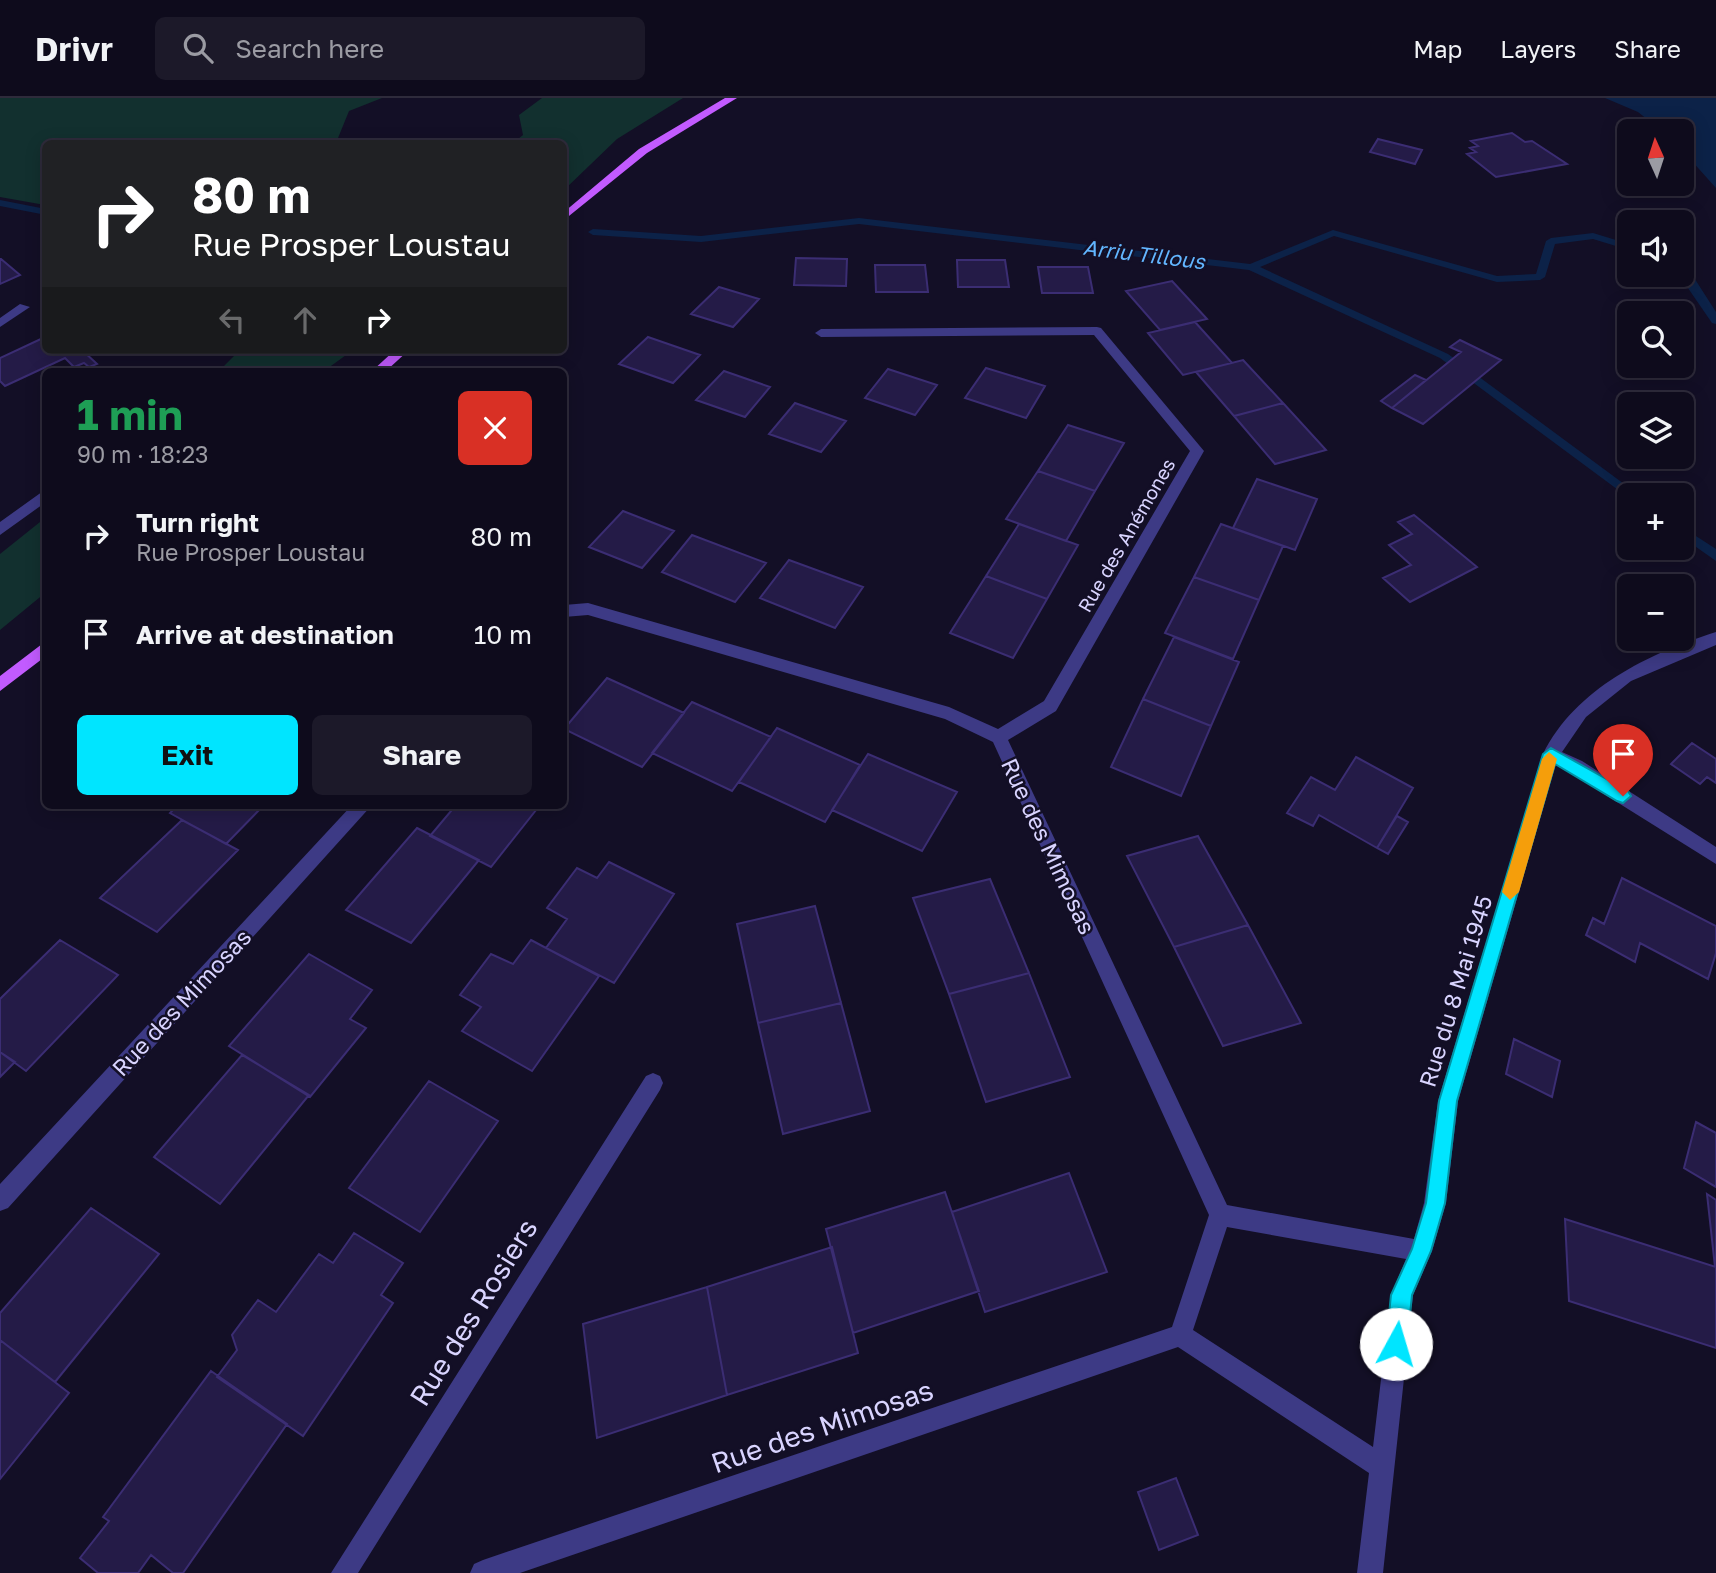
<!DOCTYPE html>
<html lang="en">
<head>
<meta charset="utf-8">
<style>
	body { margin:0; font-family:"Golos Text",sans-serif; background:#1c1929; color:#f1f3f6; height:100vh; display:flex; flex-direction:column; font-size:26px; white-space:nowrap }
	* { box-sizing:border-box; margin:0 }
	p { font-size:23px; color:#9b9ba3 }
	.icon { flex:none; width:38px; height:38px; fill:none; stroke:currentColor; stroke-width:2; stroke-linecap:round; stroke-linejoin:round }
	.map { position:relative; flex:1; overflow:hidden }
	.details { position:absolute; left:42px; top:270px; width:525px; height:441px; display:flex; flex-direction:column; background:#0e0b1c; border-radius:10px; box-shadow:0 4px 18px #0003,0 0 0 2px #2e2b3b }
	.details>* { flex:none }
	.banner { position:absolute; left:42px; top:42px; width:525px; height:214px; border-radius:10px; box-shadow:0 4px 18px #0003,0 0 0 2px #2e2b3b; background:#202124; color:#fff; overflow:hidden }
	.needle { width:46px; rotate:357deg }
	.controls { position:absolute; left:1617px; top:21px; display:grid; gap:14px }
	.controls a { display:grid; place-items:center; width:77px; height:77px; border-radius:10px; background:#0e0b1c; box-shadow:0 4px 18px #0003,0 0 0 2px #2e2b3b; font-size:35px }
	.pin { position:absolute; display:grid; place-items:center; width:60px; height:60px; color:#fff; margin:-72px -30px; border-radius:50% 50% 50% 0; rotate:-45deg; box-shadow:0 0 7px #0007 }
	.pin .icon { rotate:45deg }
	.me { position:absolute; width:77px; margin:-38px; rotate:6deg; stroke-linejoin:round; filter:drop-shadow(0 0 5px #0008) }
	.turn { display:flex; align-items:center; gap:24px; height:147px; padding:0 35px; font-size:32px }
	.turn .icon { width:91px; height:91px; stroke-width:2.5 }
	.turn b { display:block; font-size:49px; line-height:60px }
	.lanes { display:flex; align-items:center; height:66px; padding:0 35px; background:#0003; justify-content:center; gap:35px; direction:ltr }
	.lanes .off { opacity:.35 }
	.round { display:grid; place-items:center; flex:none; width:74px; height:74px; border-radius:10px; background:#1c1929 }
	.head { display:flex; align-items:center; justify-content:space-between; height:119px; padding:0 35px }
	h1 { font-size:42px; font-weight:700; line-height:52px; color:#1e9e55 }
	.action { display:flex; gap:14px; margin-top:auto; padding:14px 35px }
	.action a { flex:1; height:80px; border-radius:10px; background:#00e5ff; color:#111; font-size:28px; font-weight:700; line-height:80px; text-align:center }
	.action a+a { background:#1c1929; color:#f1f3f6 }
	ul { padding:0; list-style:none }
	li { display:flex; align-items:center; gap:21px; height:98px; padding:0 35px }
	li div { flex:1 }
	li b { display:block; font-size:26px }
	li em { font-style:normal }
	header { display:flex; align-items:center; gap:42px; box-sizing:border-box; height:98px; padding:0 35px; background:#0e0b1c; border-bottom:2px solid #2e2b3b }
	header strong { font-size:33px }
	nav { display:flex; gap:38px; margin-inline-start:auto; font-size:24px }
	.search { width:490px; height:63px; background:#1c1929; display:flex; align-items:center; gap:18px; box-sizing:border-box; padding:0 24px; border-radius:10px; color:#9b9ba3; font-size:26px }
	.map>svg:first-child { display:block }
</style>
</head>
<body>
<header>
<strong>Drivr</strong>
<div class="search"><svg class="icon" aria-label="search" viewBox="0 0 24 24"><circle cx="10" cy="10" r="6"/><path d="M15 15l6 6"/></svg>Search here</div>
<nav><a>Map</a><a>Layers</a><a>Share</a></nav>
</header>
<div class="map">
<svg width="1716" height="1475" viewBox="0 0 1716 1475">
	<rect width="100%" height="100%" fill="#130f26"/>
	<path fill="#12302f" d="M0,0H382L349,13L336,45L46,46L45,107L0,99Z
		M542,0H683L617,41L564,92V46L513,45L523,37L519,17Z
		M240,252H353L324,273H219Z
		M45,420V495L0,532V456Z"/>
	<path fill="#0c2248" d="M1605,0H1716V90L1682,52V33H1662L1638,14Z"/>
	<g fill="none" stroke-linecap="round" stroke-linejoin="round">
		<path fill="#0c2248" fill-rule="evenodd" d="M0,102L46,111V117L0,108Z
			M859,120L1250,166L1333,132L1497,178L1536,176L1546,143L1551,140L1593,135L1629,146V152L1593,141L1555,146L1545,179L1540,182L1497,184L1334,138L1260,169L1448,256L1639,397H1629V400L1440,260L1249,172L859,126L701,144L593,137L588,134L593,131L701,138Z
			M1682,171L1691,175L1716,214V226L1712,225L1679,177H1682Z
			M1682,429L1716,451V463L1682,439Z"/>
	</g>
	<path fill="#241b47" stroke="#3b2d73" stroke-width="2" d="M1512,35L1525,44L1532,43L1567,66L1496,79L1467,56L1476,54L1470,50L1478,48L1471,43Z
		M1378,41L1422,52L1415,66L1370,54Z
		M796,160L847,161L846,188L794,187Z
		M0,161H1L20,177L0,186Z
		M957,162H1005L1009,189H958Z
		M875,167H925L928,194H876Z
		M1038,169H1088L1093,195H1042Z
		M1172,183L1207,221L1160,232L1126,193Z
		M719,189L759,201L733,229L691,216Z
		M1195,224L1232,265L1183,277L1148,235Z
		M648,239L700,257L673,285L619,266Z
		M43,240L46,252H82L97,266L89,269L84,265L74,269L65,260L5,288L0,283V260Z
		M1460,242L1501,262L1423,326L1392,310L1461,254L1450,249Z
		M1243,262L1283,305L1234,318L1196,274Z
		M986,270L1045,288L1026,320L965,300Z
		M888,271L937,287L915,317L865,300Z
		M724,273L770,289L745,319L696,302Z
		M1415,277L1426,282L1392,310L1381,303Z
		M795,305L846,323L821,354L769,336Z
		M1283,305L1326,352L1275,366L1234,318Z
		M1068,327L1124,345L1095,393L1038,373Z
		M1038,373L1095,393L1066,443L1006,421Z
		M1257,381L1317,401L1295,452L1233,430Z
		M623,413L674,433L642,470L589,449Z
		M1414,417L1477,469L1410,504L1383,480L1411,467L1389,447L1412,436L1398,424Z
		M1019,426L1078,447L1047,501L986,478Z
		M1221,426L1283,448L1259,502L1194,479Z
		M692,437L766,465L735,504L662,474Z
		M789,462L863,489L835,530L760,500Z
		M986,478L1047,501L1013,560L950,535Z
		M1194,479L1259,502L1233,561L1165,535Z
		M1174,539L1239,564L1211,628L1143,601Z
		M607,580L684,615L642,669L564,631Z
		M1143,601L1211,628L1181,698L1111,669Z
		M692,604L771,639L732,693L652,655Z
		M777,630L860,667L825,724L739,684Z
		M1692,645L1716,661V685L1707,679L1700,686L1671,666Z
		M868,656L957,694L922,753L832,712Z
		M1356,659L1413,690L1377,750L1319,717L1313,728L1287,715L1311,679L1335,692Z
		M178,707H264L226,746L170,715Z
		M456,707H540L491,769L430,738Z
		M1397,718L1408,724L1388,756L1377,750Z
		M182,722L238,752L157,834L100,800Z
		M417,730L479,762L411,845L346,812Z
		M1198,738L1248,827L1174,849L1127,758Z
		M609,764L674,796L614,885L546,850L567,821L547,810L577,770L597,780Z
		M1622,780L1716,828V855L1708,881L1640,845L1635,864L1586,837L1593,820L1604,826Z
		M990,781L1029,875L949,896L913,800Z
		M815,808L841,905L758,925L737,826Z
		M1248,827L1301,925L1223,948L1174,849Z
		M60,842L118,877L26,973L0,954V901Z
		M531,842L599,878L532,973L462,933L481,909L460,897L491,856L513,866Z
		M309,856L372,892L350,921L366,930L310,999L229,948Z
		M1029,875L1070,979L986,1004L949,896Z
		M841,905L870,1013L783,1036L758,925Z
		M1514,941L1560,963L1552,999L1506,976Z
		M0,954L15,964L0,979Z
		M242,957L309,997L220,1106L154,1059Z
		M429,983L498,1023L420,1134L349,1090Z
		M1696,1024L1716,1035V1089L1684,1070Z
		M1069,1075L1107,1174L985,1214L952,1114Z
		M945,1094L979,1193L853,1235L826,1131Z
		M1707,1096L1716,1102V1169H1715Z
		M91,1110L159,1156L55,1284L0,1242V1215Z
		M1565,1121L1716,1169V1250L1569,1203Z
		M354,1135L403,1165L381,1197L393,1205L303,1338L217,1279L237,1252L232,1237L258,1202L276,1214L319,1156L333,1165Z
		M832,1149L858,1255L727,1297L707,1189Z
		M707,1189L727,1297L597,1340L583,1226Z
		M0,1242L69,1295L0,1381Z
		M211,1273L287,1326L183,1475H173L151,1457L138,1475H98L80,1460L109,1423L103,1419Z
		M1176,1380L1198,1437L1159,1452L1138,1394Z"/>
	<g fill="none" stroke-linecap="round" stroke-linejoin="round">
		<path fill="#3d3a85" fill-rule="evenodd" d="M20,206L30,209L0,229V220Z
			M1097,229L1101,230L1204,353L1056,613L1008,642L1227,1107L1414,1141L1424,1105L1438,1003L1543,656C1576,590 1648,556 1716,534V547L1631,583L1586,619L1562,654L1582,663L1716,749V766L1556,666L1458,1003L1446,1105L1432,1153L1413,1197L1383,1475H1357L1369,1375L1178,1249L520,1475H470L474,1466L483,1462L1172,1229L1209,1117L993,644L945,621L588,517L564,519V507L588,505L949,609L998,631L1044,603L1190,353L1094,237L821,239L815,235L821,231ZM1227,1129L1406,1161L1391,1197L1373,1349L1193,1232Z
			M46,391V404L0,437V424Z
			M352,707H372L8,1110L0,1113V1086Z
			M653,975L660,978L663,985L660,992L358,1475H331L646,978Z"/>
		<path fill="#c25bff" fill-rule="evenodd" d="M725,0H737L647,55L564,122V114L639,51Z
			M395,252H409L386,273H372Z
			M46,543V558L0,593V578Z"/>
	</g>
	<path fill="#00e5ff" stroke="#0095a6" stroke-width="2" d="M1551,650L1628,693L1631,698L1623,705L1617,703L1555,666L1457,1003L1445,1105L1431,1153L1412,1197L1407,1246L1403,1254L1396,1257L1389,1254L1386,1246L1391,1197L1412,1151L1426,1105L1439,1003L1543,656Z"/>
	<path fill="#f59e0b" d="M1549,654L1557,661L1519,794L1510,802L1502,794L1542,661Z"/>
	<g text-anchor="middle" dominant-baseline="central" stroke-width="5" stroke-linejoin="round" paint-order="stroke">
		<g font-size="19" fill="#d9d4ff" stroke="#130f26">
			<text transform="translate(1126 437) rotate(-60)">Rue des Anémones</text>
		</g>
		<g font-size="21" font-style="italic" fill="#62b6ff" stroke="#130f26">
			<text transform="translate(1144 156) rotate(7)">Arriu Tillous</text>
		</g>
		<g font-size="23" fill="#d9d4ff" stroke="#130f26">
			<text transform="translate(1049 748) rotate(65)">Rue des Mimosas</text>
			<text transform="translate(1455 893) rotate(-73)">Rue du 8 Mai 1945</text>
			<text transform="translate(181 904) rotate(-47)">Rue des Mimosas</text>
		</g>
		<g font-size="28" fill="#d9d4ff" stroke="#130f26">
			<text transform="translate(473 1214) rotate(-58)">Rue des Rosiers</text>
			<text transform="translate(822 1328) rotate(-19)">Rue des Mimosas</text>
		</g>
	</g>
</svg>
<div class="controls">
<a><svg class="needle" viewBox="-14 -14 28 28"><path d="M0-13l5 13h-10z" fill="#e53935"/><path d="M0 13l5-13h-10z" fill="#9b9ba3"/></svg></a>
<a><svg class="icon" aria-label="sound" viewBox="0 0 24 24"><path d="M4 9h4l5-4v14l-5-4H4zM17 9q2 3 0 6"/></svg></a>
<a><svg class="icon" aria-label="search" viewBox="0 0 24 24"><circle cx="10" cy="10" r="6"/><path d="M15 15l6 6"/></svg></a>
<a><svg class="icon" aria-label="layers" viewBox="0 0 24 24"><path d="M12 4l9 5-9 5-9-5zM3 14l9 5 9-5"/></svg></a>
<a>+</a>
<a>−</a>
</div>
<div class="pin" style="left:1623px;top:698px;background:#d93025"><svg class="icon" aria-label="arrive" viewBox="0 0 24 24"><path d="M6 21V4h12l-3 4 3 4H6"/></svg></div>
<svg class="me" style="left:1396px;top:1246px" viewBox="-20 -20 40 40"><circle r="19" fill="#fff"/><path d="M0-13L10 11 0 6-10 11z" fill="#00e5ff"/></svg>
<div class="banner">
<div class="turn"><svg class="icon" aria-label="right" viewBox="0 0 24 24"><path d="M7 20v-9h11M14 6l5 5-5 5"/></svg><div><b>80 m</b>Rue Prosper Loustau</div></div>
<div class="lanes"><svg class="icon off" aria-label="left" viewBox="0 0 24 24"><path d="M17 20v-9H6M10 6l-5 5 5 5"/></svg><svg class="icon off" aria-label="ahead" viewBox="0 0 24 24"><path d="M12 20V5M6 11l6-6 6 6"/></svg><svg class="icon" aria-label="right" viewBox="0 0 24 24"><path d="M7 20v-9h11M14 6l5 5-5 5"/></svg></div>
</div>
<section class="details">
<div class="head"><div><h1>1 min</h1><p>90 m · 18:23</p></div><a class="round" style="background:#d93025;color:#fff"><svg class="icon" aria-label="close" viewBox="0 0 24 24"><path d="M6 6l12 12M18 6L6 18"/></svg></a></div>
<ul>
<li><svg class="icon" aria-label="right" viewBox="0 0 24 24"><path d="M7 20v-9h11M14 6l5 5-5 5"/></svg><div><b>Turn right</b><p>Rue Prosper Loustau</p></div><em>80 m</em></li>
<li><svg class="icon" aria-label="arrive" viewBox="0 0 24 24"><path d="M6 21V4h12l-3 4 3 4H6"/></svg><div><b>Arrive at destination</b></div><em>10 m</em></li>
</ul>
<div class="action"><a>Exit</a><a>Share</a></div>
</section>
</div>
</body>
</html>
